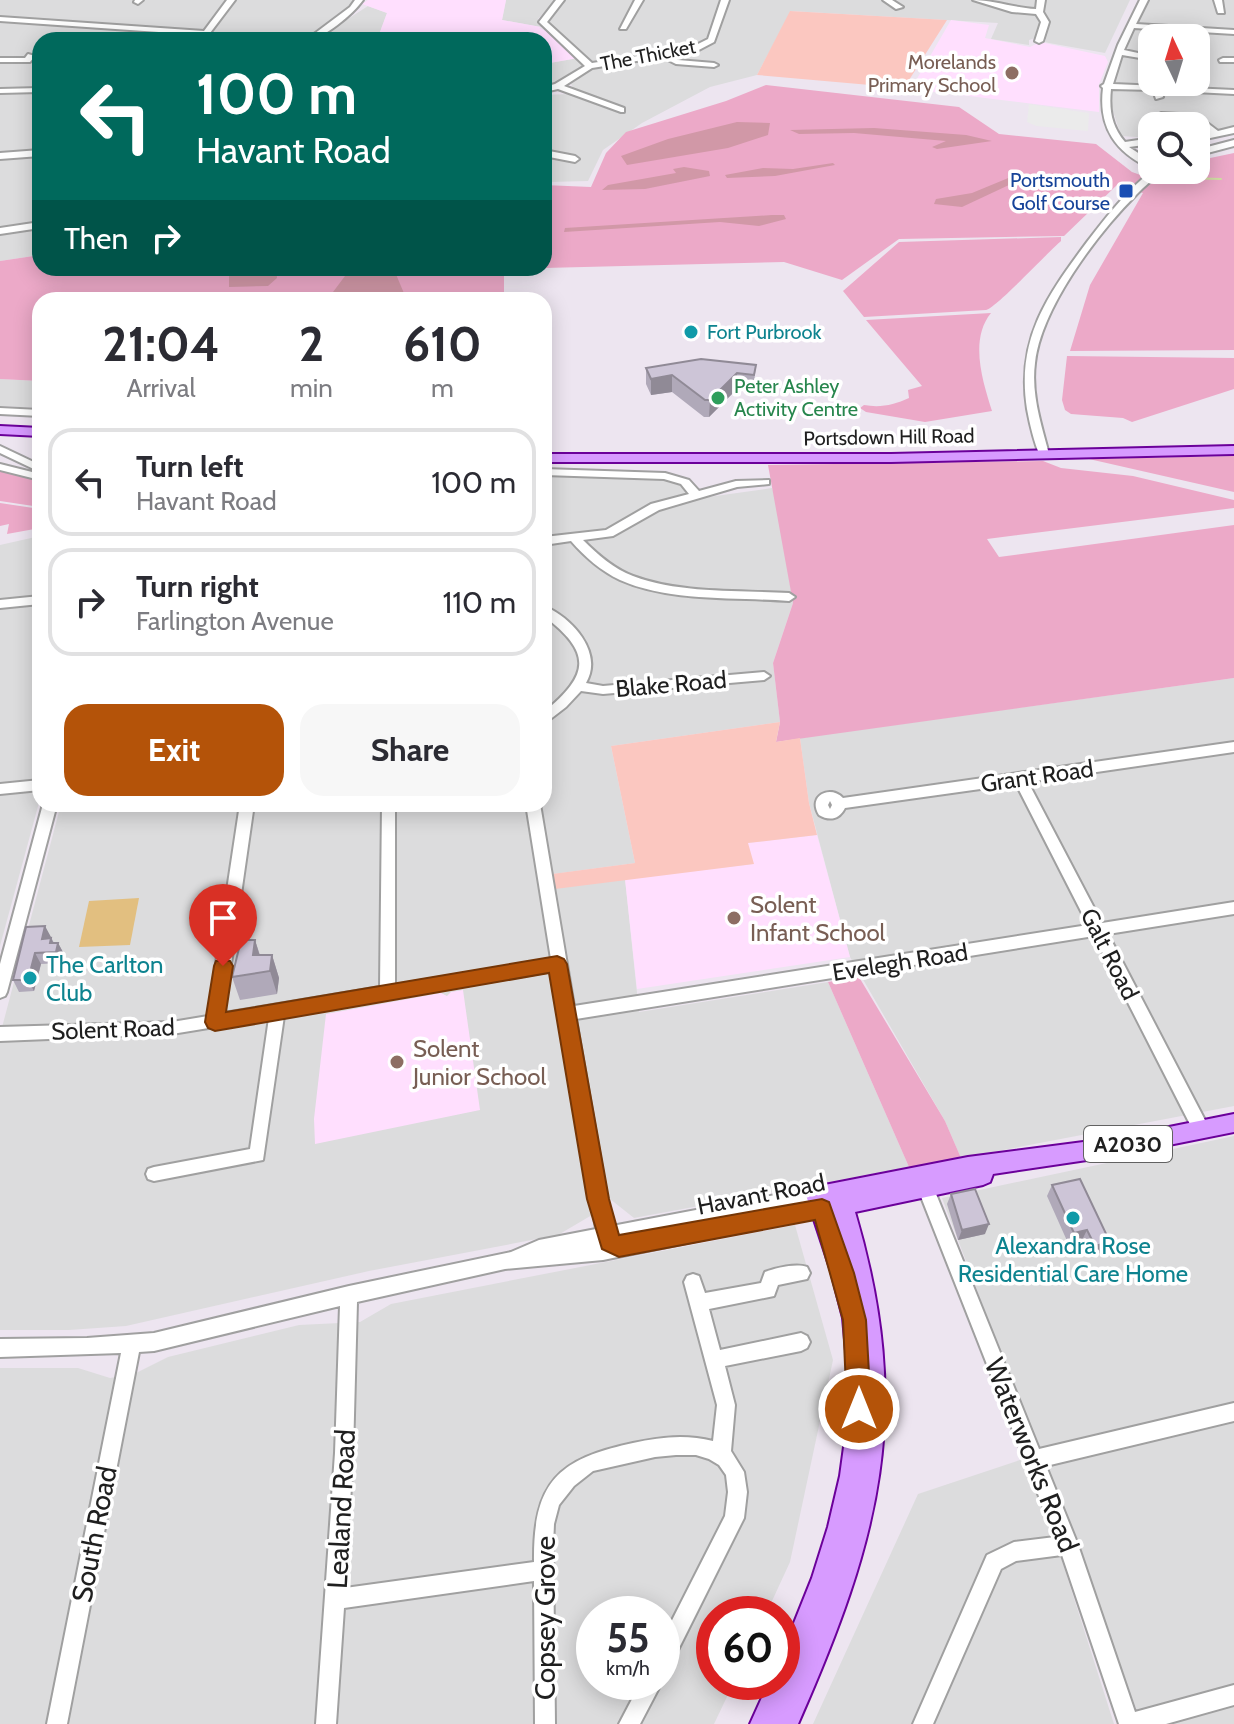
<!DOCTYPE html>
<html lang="en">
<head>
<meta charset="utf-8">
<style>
	body { margin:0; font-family:Cabin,sans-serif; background:#f7f7f7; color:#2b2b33; height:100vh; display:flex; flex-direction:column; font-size:30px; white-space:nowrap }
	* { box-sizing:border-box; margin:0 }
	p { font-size:26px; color:#7c7c81 }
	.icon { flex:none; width:44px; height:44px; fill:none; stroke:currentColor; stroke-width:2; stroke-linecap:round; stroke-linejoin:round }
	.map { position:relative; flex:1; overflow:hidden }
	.side { position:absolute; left:32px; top:292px; width:520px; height:520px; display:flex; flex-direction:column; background:#fff; border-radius:24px; box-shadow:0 4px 20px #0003 }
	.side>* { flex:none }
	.top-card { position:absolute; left:32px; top:32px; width:520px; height:244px; border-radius:24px; box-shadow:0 4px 20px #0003; background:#00695c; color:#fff; overflow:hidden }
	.needle { width:52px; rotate:356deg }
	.fabs { position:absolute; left:1138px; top:24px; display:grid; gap:16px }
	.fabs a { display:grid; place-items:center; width:72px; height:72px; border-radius:16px; background:#fff; box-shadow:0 4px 20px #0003; font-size:40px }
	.speed { position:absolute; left:576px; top:1596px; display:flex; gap:16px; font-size:40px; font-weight:700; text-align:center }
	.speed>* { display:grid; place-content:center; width:104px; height:104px; border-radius:50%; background:#fff; box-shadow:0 4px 20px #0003; line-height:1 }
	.speed small { font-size:20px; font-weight:400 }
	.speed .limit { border:12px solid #d22; background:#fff; color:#111 }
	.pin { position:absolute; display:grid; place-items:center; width:68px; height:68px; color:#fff; margin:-82px -34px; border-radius:50% 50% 50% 0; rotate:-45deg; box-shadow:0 0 8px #0007 }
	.pin .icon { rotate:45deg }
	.me { position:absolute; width:88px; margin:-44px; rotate:0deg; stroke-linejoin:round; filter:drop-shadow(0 0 6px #0008) }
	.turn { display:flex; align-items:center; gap:28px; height:168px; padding:0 32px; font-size:36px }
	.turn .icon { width:104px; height:104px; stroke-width:2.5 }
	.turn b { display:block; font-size:56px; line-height:68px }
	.then { display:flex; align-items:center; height:76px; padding:0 32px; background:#0003; gap:16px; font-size:30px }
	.eta { display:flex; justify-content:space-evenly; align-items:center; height:136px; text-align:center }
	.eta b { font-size:48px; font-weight:700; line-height:56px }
	.action { display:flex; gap:16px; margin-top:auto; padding:16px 32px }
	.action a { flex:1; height:92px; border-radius:24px; background:#b45309; color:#fff; font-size:32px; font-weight:700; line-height:92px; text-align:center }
	.action a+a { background:#f7f7f7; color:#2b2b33 }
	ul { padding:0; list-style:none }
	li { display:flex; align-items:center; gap:24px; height:108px; margin:0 16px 12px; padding:0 16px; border:4px solid #e1e1e2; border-radius:24px }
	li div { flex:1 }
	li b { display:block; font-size:30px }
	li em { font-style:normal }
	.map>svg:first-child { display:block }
</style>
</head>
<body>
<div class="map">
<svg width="1234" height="1724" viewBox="0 0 1234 1724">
	<rect width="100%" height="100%" fill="#ede5f0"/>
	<path fill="#dcdcdd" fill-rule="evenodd" d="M0,0H353L345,11L305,40H40V88L0,89Z
		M506,0H555L538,19L541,27L502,20Z
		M565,0H1130L1105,53L1049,43L1045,42L1046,39L1035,38L1029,40V45L991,39L998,23L791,11L757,75L710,87L642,123L603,150L588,181L549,182L544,181V95L570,94L574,90L571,84L594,68L592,61L549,22Z
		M1146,0H1234V129L1196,134V126H1152V138L1121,136L1108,96L1117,62ZM1152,38H1196V82H1152Z
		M368,6L387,13L377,40H315Z
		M578,58L583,64L581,69L544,89V64Z
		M0,93H40V151L0,153Z
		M40,156V255L0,261V159Z
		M0,379L40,381V408L0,406Z
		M544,475L667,478L675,480L694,499L772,488L776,498L793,603L773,663L780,722L611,746L635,863L553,874L554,888L625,879L639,1012L828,982L909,1167L634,1218L605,1195L591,1197L592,1215L558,1235L369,1271L126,1326L69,1330H0V1035L61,804H544Z
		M40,536V799L0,946V545Z
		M1234,678V1106L961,1158L945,1121L850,957L809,803L800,738Z
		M1234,1136V1724H1142L942,1198Z
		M795,1225L833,1360L790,1562L766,1614H714V1682H734L714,1724H0V1368H78L110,1378L134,1374L168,1357L299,1325L360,1322L391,1304ZM594,1614H662V1682H594Z
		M1029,1457L1114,1724H813L918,1494Z"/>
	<path fill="#ffdffe" d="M368,0H506L502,20L541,27L539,28L548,32L578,58L544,64V40H377L387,13L362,4Z
		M951,20L989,25L985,38L1030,47L1040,42L1105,56L1108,62L1099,84V112L911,89Z
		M817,835L850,957L637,989L625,879L753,864L747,843Z
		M463,990L480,1110L315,1144L314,1119L326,1014L441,993L447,996L451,992Z"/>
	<path fill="#eca9c8" d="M766,85L959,107L999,134L1096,144L1132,172L1152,179L1168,170H1196V161L1234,153V350L1070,351L1090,285L1143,193L1117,185L1064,236L899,239L842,280L784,262L544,268V185L591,187L606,153L626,132L726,101Z
		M1061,237V241C1048,252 996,308 986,310L864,317L843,291L899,242Z
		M40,255V268H544L504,272V300H40V381L0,379V261Z
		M991,313C969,340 983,382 992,411L925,422L866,412L860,408L864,405C880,408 894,405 909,398L908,390L922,386L866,320Z
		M1067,356L1234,358V389L1132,422L1123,418L1071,414L1065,410L1062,400Z
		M1234,456V492L1089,459Z
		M1043,461L1061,468L1133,476L1234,500V508L987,539L999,557L1234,525V678L776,742L780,722L773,663L793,603L768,465Z
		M0,471L40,481V507L0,501Z
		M0,503L40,509V528L7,534L9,524L0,526Z
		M859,977L945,1121L961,1158L909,1167L828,982Z"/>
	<path fill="#d198a7" d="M737,122L770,123L768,135L728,148L627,165L621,156L668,139Z
		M874,128L966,135L992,141L937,149L932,147L946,141L854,133L799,134L790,130Z
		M833,163L835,165L775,176L727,178L725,175L763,168L793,169Z
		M684,167L709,171L710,176L645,189L602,190L608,185L676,173L673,169Z
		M1018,174L1024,178L962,207L934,204L936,199L972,193Z
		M772,215H784L786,219L759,226L720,222L564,232L565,228Z
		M237,268H276L277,278L268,286L229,287V274Z
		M365,268L395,272L406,298L390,300L387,296L375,300H350L348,296L327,300L348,272Z"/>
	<path fill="#fbc7c0" d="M790,11L947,20L904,88L757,75Z
		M780,722L776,742L800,738L809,803L817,835L748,843L754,864L555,889L552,874L635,863L611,746Z"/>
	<path fill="#e2bf80" d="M139,898L130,945L79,947L89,901Z"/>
	<path fill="#ebebeb" d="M1029,104L1089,113L1088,131L1036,126L1027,122Z"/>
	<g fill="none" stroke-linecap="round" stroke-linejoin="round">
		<path stroke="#d0dfa3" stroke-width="2" d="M1185,178L1221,179"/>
		<defs>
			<path id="minor" d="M135,0H143L138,4L134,2Z
				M227,0H235L210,33L208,40H200L202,35L0,21V17L204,31Z
				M355,0H363C353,14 323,40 306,40L350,7Z
				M556,0H564L547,22L592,63L690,48L708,39L721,0H729L714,42L695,52L671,56L678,60L714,63L718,65L714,67L676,64L662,57L592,68L564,86L624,108V112H621L558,89L544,92V87L555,84L585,66L539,22Z
				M635,0H643L626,29H620Z
				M883,0H892L903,7L896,9Z
				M973,0C994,0 1014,8 1036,9L1037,0H1045L1043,12L1049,22L1043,41L1039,43L1035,41L1041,22L1036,14L1012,12Z
				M1140,0H1148L1136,24L1234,30V34L1134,28L1124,50L1152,56V60L1122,55L1113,84L1160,86L1163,97L1156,99L1153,90L1111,89C1109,109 1111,126 1125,142L1152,138V144L1129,147L1152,162V169C1116,153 1098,128 1103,88L1101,86L1104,84L1118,45Z
				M1214,0H1222L1224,13H1218Z
				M28,54L35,56L30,62H0V58H25Z
				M1223,58H1234V62H1220L1219,60Z
				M40,88V92L0,93V89Z
				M1191,88L1234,90V94L1194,92H1191Z
				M1161,113L1197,115L1218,131L1234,127V133L1196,141V135L1209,133L1192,119L1164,117H1161Z
				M1234,140V146L1196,156V150Z
				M40,150V156L0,159V153Z
				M544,150L575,156L579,159L575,162L544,156Z
				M1153,170H1163C1155,178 1144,186 1136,195C1097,234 1041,308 1035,363C1031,394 1041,424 1049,454L1048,456H1040C1034,442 1030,425 1027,409C1016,339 1047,296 1087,242C1107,216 1127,190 1153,170Z
				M40,222V228L0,234V228Z
				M0,408L40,410V416L0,414Z
				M0,446L40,465V472L0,453Z
				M0,464L40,474V480L0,470Z
				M544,469L665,473L689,480L699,491L736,481L769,480V484L737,487L659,510L613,536L583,540C597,554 614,569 633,576C681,594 739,590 789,593L795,597L789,601C736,597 669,602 620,580C601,571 585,557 571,541L544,545V537L606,530L651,504L689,494L681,484L664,479L544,475Z
				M40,596V604L0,608V600Z
				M544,606C571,617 604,652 586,683L603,686L764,672L770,676L764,680L603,694L581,691L566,707L544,724V712C590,674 592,653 544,616Z
				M1234,742V752L1028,782L1102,923L1234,902V914L1108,934L1207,1124L1209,1129L1207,1134L1201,1136L1195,1134L1094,936L576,1019L612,1226L817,1187L823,1190L825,1195L823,1200L819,1202L828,1204L830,1209L828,1214L603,1260L505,1269L357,1302L353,1453L345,1588L534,1562C533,1482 558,1459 633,1443C660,1437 686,1434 713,1441L717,1405L684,1282L687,1276L693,1274L699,1276L705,1293L761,1283L765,1272C776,1268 796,1263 807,1267L810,1273L807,1279L778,1285L774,1296L709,1309L720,1350L801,1333L807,1336L810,1342L807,1348L801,1351L725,1366L735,1405L731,1451L744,1472L747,1492L744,1518L669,1668L662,1671V1640L725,1516L728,1492L726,1475L719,1465L709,1459L696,1455H676L655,1457L593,1471L574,1486L559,1505L554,1524L553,1546L555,1724H535L534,1581L344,1608L336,1724H316L335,1453L340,1306L154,1351L139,1352L67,1724H47L121,1353L0,1357V1339L87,1338L154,1333L349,1286L511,1252L539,1240L596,1229L558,1014L553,971L284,1016L263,1160L154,1181L148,1179L146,1174L148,1169L154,1167L250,1149L269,1018L172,1034L0,1041V1027L172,1022L208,1016L240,804H254L224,1013L380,987L382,804L395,805V985L551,959L526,804H540L574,1006L1088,925L1016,784L845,808C839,820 829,821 819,815C807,796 830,784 843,798ZM830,801L832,805L830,809L828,805Z
				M40,780V790L0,794V784Z
				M43,804H57L7,992L5,996L0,998V964Z
				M926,1181L932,1184L934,1189L1039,1449L1234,1403V1421L1046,1466L1078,1545L1135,1712L1234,1685V1705L1166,1724H1119L1062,1555L1016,1561L1001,1569L933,1724H913L987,1555L1014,1542L1055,1537L918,1189L920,1184Z
				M641,1682H662L640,1724H619Z"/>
			<path id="major" d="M0,426L40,428V436L0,434Z
				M1234,446V454L891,462H544V454H891Z
				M1234,1114V1132L1114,1156L993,1174L990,1182L983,1185L855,1212C914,1412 880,1538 798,1724H750L769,1682H782V1653L812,1578L828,1527L840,1476L847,1425L848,1372L843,1318L831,1271L806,1195L809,1188L968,1157L1114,1138Z"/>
		</defs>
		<use href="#minor" stroke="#a0a0a0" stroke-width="4"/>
		<use href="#major" stroke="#6b009a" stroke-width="4"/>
		<use href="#minor" fill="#fff" fill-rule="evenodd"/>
		<use href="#major" fill="#d79bff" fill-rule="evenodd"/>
	</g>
	<path fill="#b0a9b9" d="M756,365L753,392L736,390L709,417H704L672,392L651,395L646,384V368Z
		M26,927L51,937L54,943H58L64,954L61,963L41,964L34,991L19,992L13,980Z
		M255,940L260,955H272L279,978L277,994L240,1000L232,977Z
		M1052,1185L1110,1242L1104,1252L1089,1256L1082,1240L1068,1243L1047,1196Z
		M951,1194L985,1234L958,1240L947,1204Z"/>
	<path fill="#908a96" d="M737,373L736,390L709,417L710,400Z
		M672,375V392L651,395V379Z
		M45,926L51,937L48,950L42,939Z
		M51,938L56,948L58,943L64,954L61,963L50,943Z
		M255,940L262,963L253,955Z
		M35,953L41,964L34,991L28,980Z
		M272,955L279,978L277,994L270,971Z
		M989,1224L985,1234L958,1240L962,1230Z
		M1087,1230L1082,1240L1068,1243L1074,1233Z
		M1110,1242L1104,1252L1089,1256L1095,1246Z"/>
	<path fill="#cdc5d7" stroke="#908a96" stroke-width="2" d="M701,359L756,365L754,375L737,373L710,400H705L672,375L651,379L646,368Z
		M45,926L42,939L51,938L50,943H58L56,952L35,953L28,980H13L26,927Z
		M241,940H255L253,955H272L270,971L232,977Z
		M1080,1179L1110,1242L1095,1246L1087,1230L1074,1233L1052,1185Z
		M975,1189L989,1224L962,1230L951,1194Z"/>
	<path fill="#b45309" stroke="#753606" stroke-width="2" d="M557,956L564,959L567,964L609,1199L619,1235L822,1199L829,1202L854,1273L866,1320L871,1409L867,1418L859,1421L850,1418L847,1409L843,1320L815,1220L619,1257L602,1249L587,1199L549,973L215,1031L208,1028L205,1022L214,966L216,961H230L233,966L226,1012Z"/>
	<g fill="#8d6e63" stroke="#fff" stroke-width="3">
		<circle cx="1012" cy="73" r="8"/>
		<circle cx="734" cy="918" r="8"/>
		<circle cx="397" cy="1062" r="8"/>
	</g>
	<rect fill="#1a4fb4" stroke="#fff" stroke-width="3" x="1118" y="183" width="16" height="16" rx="4"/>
	<g fill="#0f9aa8" stroke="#fff" stroke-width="3">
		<circle cx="691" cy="332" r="8"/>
		<circle cx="30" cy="978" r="8"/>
		<circle cx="1073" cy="1218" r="8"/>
	</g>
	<circle fill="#2e9e5b" stroke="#fff" stroke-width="3" cx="718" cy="398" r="8"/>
	<g text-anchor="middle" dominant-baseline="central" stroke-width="7" stroke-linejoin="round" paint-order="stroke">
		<g font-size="20" fill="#1f1f1f" stroke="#fff">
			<text transform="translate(648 55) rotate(-11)">The Thicket</text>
			<text transform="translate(889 437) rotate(-1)">Portsdown Hill Road</text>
		</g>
		<g font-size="20" fill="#785e54" stroke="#fff" text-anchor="end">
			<text x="996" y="62">Morelands<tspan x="996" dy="23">Primary School</tspan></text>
		</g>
		<g font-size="20" fill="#164399" stroke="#fff" text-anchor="end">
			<text x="1110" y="180">Portsmouth<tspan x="1110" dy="23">Golf Course</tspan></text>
		</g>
		<g font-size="20" fill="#0d838f" stroke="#fff" text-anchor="start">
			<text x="707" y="332">Fort Purbrook</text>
		</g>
		<g font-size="20" fill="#27864d" stroke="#fff" text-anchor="start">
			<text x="734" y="386">Peter Ashley<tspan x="734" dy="23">Activity Centre</tspan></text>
		</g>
		<rect fill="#fff" stroke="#626262" stroke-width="2" x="1084" y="1126" width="88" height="36" rx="6"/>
		<g font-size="22" font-weight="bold" fill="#1f1f1f">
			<text x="1128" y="1144">A2030</text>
		</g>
		<g font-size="24" fill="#1f1f1f" stroke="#fff">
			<text transform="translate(671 684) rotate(-5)">Blake Road</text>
			<text transform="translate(1037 776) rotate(-8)">Grant Road</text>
			<text transform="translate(1110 954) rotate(63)">Galt Road</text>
			<text transform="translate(900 962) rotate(-9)">Evelegh Road</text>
			<text transform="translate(113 1029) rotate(-2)">Solent Road</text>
			<text transform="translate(761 1194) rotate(-11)">Havant Road</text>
		</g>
		<g font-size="24" fill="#785e54" stroke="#fff" text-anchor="start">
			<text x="750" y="904">Solent<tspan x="750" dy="28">Infant School</tspan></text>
			<text x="413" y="1048">Solent<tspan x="413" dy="28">Junior School</tspan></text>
		</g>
		<g font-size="24" fill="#0d838f" stroke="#fff" text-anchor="start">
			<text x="46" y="964">The Carlton<tspan x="46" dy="28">Club</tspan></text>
			<text x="1073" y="1245" text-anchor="middle">Alexandra Rose<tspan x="1073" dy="28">Residential Care Home</tspan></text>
		</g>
		<g font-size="28" fill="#1f1f1f" stroke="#fff">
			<text transform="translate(1032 1455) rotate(68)">Waterworks Road</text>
			<text transform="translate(341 1509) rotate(-87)">Lealand Road</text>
			<text transform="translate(94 1534) rotate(-79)">South Road</text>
			<text transform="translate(545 1618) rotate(-90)">Copsey Grove</text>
		</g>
	</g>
</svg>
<div class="fabs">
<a><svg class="needle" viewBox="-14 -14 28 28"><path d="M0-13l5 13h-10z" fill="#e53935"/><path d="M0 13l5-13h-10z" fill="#7c7c81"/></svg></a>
<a><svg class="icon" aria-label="search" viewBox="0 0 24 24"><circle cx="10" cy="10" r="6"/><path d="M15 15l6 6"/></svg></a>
</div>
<div class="speed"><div>55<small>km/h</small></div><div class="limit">60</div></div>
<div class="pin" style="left:223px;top:966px;background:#d93025"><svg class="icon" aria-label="arrive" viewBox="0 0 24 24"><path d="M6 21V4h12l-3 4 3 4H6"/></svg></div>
<svg class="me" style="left:859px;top:1409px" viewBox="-20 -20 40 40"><circle r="17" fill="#b45309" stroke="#fff" stroke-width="3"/><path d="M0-11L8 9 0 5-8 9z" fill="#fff"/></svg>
<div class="top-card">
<div class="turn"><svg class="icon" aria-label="left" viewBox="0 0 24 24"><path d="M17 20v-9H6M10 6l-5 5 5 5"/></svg><div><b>100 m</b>Havant Road</div></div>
<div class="then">Then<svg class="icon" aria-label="right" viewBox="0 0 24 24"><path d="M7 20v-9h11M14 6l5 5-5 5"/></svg></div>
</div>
<section class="side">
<div class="eta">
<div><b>21:04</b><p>Arrival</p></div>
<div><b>2</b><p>min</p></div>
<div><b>610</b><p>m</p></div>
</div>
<ul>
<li><svg class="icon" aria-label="left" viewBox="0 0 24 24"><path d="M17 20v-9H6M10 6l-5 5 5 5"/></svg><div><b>Turn left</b><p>Havant Road</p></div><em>100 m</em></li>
<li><svg class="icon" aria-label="right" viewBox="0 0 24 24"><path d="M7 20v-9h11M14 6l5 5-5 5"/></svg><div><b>Turn right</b><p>Farlington Avenue</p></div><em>110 m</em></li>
</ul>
<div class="action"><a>Exit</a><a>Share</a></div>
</section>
</div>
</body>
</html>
